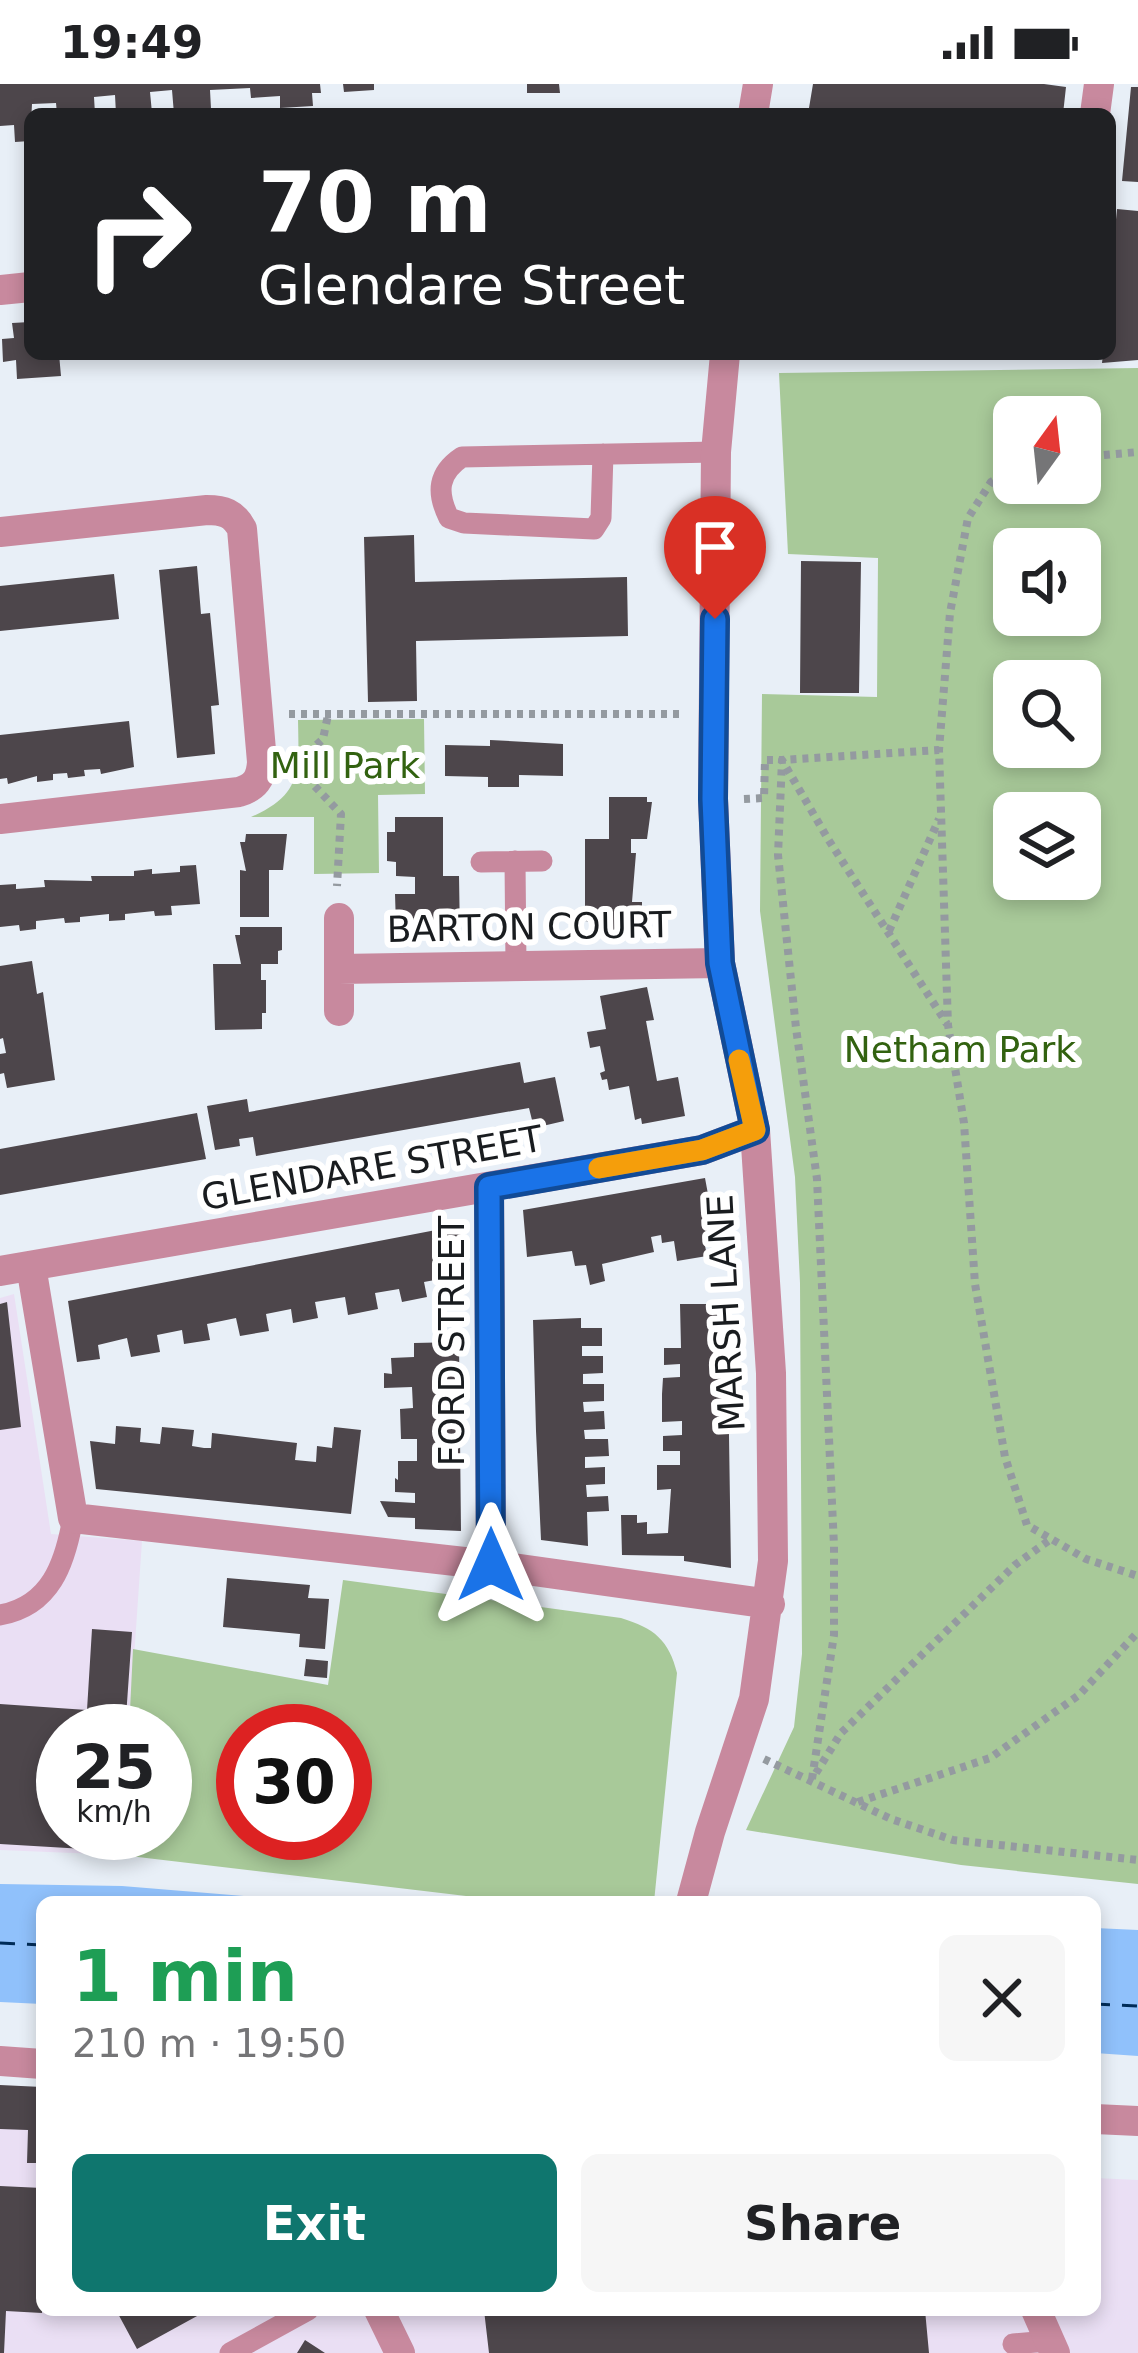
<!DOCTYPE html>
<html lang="en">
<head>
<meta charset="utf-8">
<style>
	body { margin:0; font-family:"DejaVu Sans",sans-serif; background:#f6f6f6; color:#202124; height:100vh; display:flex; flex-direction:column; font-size:45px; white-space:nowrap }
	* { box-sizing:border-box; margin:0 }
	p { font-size:39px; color:#757577 }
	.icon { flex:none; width:66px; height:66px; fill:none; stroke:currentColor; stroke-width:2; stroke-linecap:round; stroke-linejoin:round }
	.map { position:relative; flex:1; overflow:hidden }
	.panel { position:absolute; left:36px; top:1812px; width:1065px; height:420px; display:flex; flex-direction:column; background:#fff; border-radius:18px; box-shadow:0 6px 18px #0003 }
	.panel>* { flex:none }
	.banner { position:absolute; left:24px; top:24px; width:1092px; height:252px; border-radius:18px; box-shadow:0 6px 18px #0003; background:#202124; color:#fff; overflow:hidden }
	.needle { width:78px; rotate:15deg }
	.tools { position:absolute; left:993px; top:312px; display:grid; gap:24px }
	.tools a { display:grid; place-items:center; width:108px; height:108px; border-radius:18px; background:#fff; box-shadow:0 6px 18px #0003; font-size:60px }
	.speed { position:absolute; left:36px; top:1620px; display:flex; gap:24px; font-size:60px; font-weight:700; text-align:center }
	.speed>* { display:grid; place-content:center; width:156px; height:156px; border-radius:50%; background:#fff; box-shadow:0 6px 18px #0003; line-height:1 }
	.speed small { font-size:30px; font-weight:400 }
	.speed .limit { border:18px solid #d22; background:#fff; color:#111 }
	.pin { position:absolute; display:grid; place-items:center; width:102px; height:102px; color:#fff; margin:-123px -51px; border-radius:50% 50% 50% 0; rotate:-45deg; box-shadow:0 0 12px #0007 }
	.pin .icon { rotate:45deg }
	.me { position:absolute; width:132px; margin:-66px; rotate:0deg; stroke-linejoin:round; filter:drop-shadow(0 0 9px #0008) }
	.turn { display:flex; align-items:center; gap:42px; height:252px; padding:0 36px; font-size:54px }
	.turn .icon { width:156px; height:156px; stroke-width:2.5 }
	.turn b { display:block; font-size:84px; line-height:102px }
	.round { display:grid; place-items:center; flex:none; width:126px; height:126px; border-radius:18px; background:#f6f6f6 }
	.overview { display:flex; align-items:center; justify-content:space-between; height:204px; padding:0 36px }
	h1 { font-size:72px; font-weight:700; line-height:90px; color:#1e9e55 }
	.cta { display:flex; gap:24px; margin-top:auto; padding:24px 36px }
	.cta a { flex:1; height:138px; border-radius:18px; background:#0f766e; color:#fff; font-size:48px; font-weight:700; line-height:138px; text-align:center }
	.cta a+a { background:#f6f6f6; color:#202124 }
	.status { display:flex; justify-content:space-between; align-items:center; height:84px; padding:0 60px; background:#fff; direction:ltr }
	.status svg { height:33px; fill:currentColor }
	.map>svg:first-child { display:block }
</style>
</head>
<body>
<div class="status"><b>19:49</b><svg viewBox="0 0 49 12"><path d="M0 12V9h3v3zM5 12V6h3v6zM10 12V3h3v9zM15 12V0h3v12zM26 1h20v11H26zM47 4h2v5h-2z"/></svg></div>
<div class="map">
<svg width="1138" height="2269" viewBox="0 0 1138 2269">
	<rect width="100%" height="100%" fill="#e8eff7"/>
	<path fill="#eadff4" d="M14,1210L51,1450L142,1457L129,1647H63V1749H122L121,1771L0,1766V1214Z
		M0,2008L42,2012V2226H1095V2094L1138,2096V2269H0Z"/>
	<path fill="#a8c999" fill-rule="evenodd" d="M1138,284V1800L961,1781L746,1746L794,1643L802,1570L800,1199L795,1093L760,827L762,610L877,613L878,474L788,470L779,289ZM1014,333H1080V399H1014ZM1014,465H1080V531H1014ZM1014,597H1080V663H1014ZM1014,729H1080V795H1014Z
		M424,635L425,710L378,711L379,789L314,790V733H251C302,711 299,687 298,636Z
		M343,1496L621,1534C654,1544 669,1556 677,1589L654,1818H517L121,1771L122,1749H165V1647H129L133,1565L328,1601ZM243,1647H345V1749H243Z"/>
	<path fill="#90c1fb" d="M0,1800L122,1802L318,1818H42V1920L0,1918Z
		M1095,1844L1138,1846V1972L1095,1969Z"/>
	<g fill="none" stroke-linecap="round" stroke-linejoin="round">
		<path stroke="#002c58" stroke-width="3" stroke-dasharray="15 12" stroke-linecap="butt" d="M0,1859L42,1861
			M1095,1920L1138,1922"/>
	</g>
	<path fill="#4d464b" d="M0,0H320L321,9H312L313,22L280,24V12L251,14L250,4L210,6L211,25L193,26V30H174L172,6L150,8L152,29L116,30L115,11L94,13L95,30H57L56,19L32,20L30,57L15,58L14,41L0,42Z
		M343,0H374V6L344,8Z
		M527,0H559L560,9H527Z
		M813,0H1044L1066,3L1063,30H808Z
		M1131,3H1138V98L1122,97Z
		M1117,125L1138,127V276L1102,279L1103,270H1110V198Z
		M30,238V270H59L61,292L17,295L16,276L3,278L2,255L14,254L12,239Z
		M414,451L415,498L627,493L628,552L416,557L417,617L368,618L364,453Z
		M801,477L861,478L859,609H800Z
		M197,482L201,530L210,529L213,560L219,621L211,622L215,670L177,674L159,486Z
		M114,490L119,535L0,547V502Z
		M129,637L134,683L101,690L100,685L84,686L85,692L68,694L67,689L53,690V696L37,698V692L8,700L7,694L0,695V651Z
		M490,656L563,660V692L519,691V703H488V693L445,692V661L490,662Z
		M609,713H647V718H652L647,755H631V769H636L632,818H642V850L593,851V838L585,837V755H609Z
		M395,733H443V792H459L460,853L416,854V841L396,842L395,810H415V793L396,792V778L387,777V748H395Z
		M246,750H287L283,786H269V833H240V786L246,787L240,758H245Z
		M196,781L200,820L171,822L172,831L155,832L154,827L125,830V836L109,837V830L80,833V838L65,839L64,834L36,837V845L20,847L19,841L0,843V801L16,800V805L45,803L44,796L92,797L91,792H134V787L152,785V790L180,788V782Z
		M240,843H282V866L278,867V880H261V896H266V929H262V945L215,946L213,880H241L235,851H240Z
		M32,877L37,910L43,908L55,996L7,1004L4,989L0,990V970L6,969L3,954L0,955V882Z
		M647,903L654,936L646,937L657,997L678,993L685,1032L642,1040L641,1034L635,1036L629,1002L609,1006L607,995L602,996L600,989L605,987L600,962L590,964L587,948L606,945L600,912Z
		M520,978L524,999L555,993L564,1037L534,1044L529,1024L256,1072L253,1053L239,1055L240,1062L215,1066L207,1022L247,1015L249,1028Z
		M197,1029L206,1075L0,1111V1065Z
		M705,1094L715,1148L703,1151L707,1172L677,1177L674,1157L662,1159L661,1151L651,1153L654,1168L602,1180L605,1197L590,1201L586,1181L575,1182L572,1167L527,1173L523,1126Z
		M462,1141L463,1223H444L440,1195L424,1198L427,1213L402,1218L399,1205L375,1209L378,1225L348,1231L345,1213L315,1218L318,1234L293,1239L291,1225L266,1230L269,1247L240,1252L236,1234L207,1240L210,1256L184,1260L182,1246L157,1251L160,1268L131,1273L127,1254L98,1261L100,1275L77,1278L68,1217Z
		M7,1218L21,1343L0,1346V1220Z
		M680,1220H727L731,1484L684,1477V1472L622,1471L621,1431H637V1439L647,1438V1450L668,1449L671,1405L657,1406V1381H680V1367H663V1352L682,1351V1337L662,1338V1310L663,1294L680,1293V1280L664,1281V1264H681Z
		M581,1234V1244H602V1262H582V1272H603V1289L583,1290V1300H604V1317L583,1318L584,1328L604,1327L605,1345L584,1346L585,1355H608L609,1372L585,1373V1384L605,1383V1400L586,1401L587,1413L608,1412L609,1427L587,1428L588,1462L541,1456L536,1347L533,1236Z
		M459,1258L461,1447L415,1445V1434L388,1433L380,1417L415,1419V1409L395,1408V1394L398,1396V1377H417V1355H401L400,1325L413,1324L412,1303L384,1304V1289L392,1290L391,1274L414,1273V1259Z
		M116,1342L141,1344L140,1358L160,1360L162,1343L194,1346L192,1362L204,1364H211L212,1349L297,1359L295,1376L316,1378L317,1362L332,1364L334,1343L361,1346L351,1430L96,1405L90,1357L115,1360Z
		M227,1494L310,1501L308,1514L329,1515L325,1565L299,1563L300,1550L223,1543Z
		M92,1545L132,1548L125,1647H63V1749H119L118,1767L0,1760V1620L87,1626Z
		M306,1575L328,1577L327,1594L304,1592Z
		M0,2001L42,2003L41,2079H27L28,2046L0,2045Z
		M0,2102L42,2104V2229L6,2227L4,2269H0Z
		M116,2226H208L137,2265Z
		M484,2226H925L929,2269H489Z
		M305,2256L325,2269H297Z"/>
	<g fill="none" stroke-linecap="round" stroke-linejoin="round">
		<path stroke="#949aa0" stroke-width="8" stroke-dasharray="6 6" stroke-linecap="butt" d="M1080,373L1138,368
			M1014,385L991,398L968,434L950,529L939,666L948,941L964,1039L975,1200L1005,1373L1027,1441L1086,1475L1138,1492
			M289,630H682
			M293,677H299L308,695L341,730L337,802
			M299,677L323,655L328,631
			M744,715L764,714L765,676H782L828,755L947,940
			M889,847L939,735
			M764,1675L891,1735L953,1756L1138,1776
			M816,1689L841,1649L1015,1481L1051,1455
			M812,1695L834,1551V1462L817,1095L796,944L778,771L782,676L939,666
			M858,1718L990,1674L1079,1611L1138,1548"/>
		<path stroke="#c8899e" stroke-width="21" d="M603,370L601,434L594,445L464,439L449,434C436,408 438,389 462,373C547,371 632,370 716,368
			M515,777L516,882
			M481,778L542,777
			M0,1531C51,1522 65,1479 73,1434
			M1013,2260L1048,2257
			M230,2269L308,2226"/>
		<path stroke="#c8899e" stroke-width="30" d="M753,30L758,0
			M1095,30L1099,0
			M0,206L30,203
			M0,448L207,426C223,426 234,429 242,445L262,678C261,695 255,703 239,708L0,735
			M339,834V927
			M339,885L720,879
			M489,1103L491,1481
			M31,1182L73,1434L491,1481L770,1520
			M0,1187L702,1066L755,1046
			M691,1818L710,1748L754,1615L773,1477L771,1289L755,1046L720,879L713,715L716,368L725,270
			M379,2226L400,2269
			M1036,2226L1055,2269"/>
		<path stroke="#c8899e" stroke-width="30" d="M0,1977L42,1980
			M1095,2035L1138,2037"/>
	</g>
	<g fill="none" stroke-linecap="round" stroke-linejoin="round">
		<defs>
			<path id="route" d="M491,1481L489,1103L702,1066L755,1046L720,879L713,715L715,535"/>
		</defs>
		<use href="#route" stroke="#114b97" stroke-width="30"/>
		<use href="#route" stroke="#1a73e8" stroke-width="21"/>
		<path stroke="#f59e0b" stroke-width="21" d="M599,1084L702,1066L755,1046L739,976"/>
	</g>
	<g text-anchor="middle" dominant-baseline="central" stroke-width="12" stroke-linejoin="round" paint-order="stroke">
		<g font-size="36" fill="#326210" stroke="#fff">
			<text x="345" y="681">Mill Park</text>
			<text x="960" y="965">Netham Park</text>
		</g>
		<g font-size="36" fill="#191c1f" stroke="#fff">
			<text transform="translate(529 843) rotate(-1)">BARTON COURT</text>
			<text transform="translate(372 1084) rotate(-10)">GLENDARE STREET</text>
			<text transform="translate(726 1229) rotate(-93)">MARSH LANE</text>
			<text transform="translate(451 1257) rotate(-90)">FORD STREET</text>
		</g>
	</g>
</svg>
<div class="tools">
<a><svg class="needle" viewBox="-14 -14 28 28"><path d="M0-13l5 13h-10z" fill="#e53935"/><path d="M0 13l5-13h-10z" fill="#757577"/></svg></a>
<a><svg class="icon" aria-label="sound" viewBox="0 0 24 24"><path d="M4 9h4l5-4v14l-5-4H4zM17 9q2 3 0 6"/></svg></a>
<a><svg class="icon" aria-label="search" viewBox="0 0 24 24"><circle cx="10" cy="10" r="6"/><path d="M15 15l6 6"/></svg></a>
<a><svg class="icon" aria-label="layers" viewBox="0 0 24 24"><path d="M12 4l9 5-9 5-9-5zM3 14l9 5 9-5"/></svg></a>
</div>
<div class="speed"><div>25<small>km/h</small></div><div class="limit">30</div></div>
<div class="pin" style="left:715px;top:535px;background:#d93025"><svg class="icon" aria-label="arrive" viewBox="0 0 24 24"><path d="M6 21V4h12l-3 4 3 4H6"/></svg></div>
<svg class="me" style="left:491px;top:1481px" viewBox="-20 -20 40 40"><path d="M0-17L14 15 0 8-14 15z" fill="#1a73e8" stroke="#fff" stroke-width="4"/></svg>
<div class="banner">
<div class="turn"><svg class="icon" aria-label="right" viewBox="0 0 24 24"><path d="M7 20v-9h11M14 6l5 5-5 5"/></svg><div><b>70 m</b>Glendare Street</div></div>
</div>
<section class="panel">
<div class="overview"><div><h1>1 min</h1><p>210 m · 19:50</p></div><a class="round"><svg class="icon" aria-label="close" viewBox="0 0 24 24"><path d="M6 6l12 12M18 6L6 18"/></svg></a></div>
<div class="cta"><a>Exit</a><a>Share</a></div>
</section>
</div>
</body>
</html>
